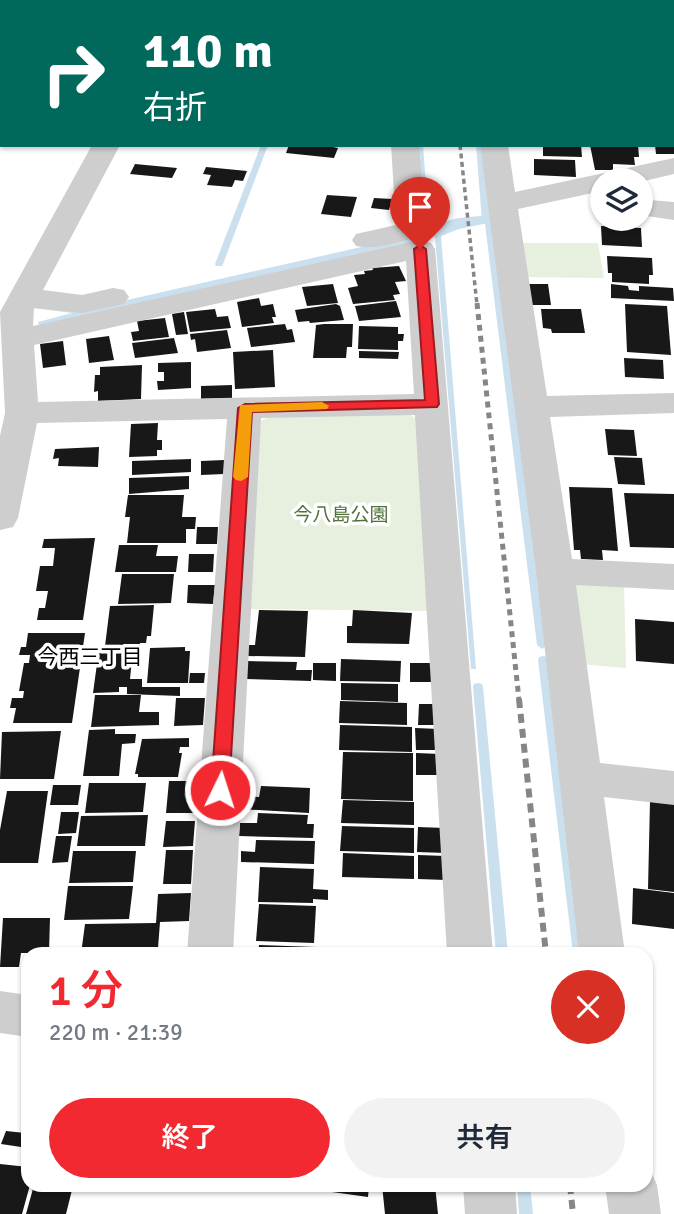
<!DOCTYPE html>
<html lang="ja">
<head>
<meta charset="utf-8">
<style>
	body { margin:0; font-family:Signika,"Noto Sans JP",sans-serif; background:#f2f2f3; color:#1f2937; height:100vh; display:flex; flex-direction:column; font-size:26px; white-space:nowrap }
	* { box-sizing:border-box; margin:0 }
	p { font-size:23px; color:#747a83 }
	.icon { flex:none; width:38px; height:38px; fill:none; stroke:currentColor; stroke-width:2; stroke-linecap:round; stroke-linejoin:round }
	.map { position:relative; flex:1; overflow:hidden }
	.panel { position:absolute; left:21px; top:947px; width:632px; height:245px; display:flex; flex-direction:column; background:#fff; border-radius:21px; box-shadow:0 2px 5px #0004 }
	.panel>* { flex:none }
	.hud { position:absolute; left:0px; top:0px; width:676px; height:147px; box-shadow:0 2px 5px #0004; background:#00695c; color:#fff; overflow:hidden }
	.buttons { position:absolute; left:590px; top:168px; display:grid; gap:14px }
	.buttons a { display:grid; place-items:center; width:63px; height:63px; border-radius:50%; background:#fff; box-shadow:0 2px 5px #0004; font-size:35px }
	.pin { position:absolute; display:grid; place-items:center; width:60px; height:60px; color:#fff; margin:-72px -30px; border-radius:50% 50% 50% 0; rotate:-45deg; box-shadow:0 0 7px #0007 }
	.pin .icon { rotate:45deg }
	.me { position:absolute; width:77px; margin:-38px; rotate:4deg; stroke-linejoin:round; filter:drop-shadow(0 0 5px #0008) }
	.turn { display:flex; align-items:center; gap:24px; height:147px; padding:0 28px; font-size:32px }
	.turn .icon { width:91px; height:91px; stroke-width:2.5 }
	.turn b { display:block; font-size:49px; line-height:60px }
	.round { display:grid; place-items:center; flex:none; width:74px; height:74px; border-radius:37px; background:#f2f2f3 }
	.head { display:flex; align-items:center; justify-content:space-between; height:119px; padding:0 28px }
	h1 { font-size:42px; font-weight:600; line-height:52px; color:#f22931 }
	.primary-button { display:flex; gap:14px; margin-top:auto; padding:14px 28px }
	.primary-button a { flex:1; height:80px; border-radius:42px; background:#f22931; color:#fff; font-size:28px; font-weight:600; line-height:80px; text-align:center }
	.primary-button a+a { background:#f2f2f3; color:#1f2937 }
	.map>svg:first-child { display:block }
</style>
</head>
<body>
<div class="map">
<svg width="674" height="1214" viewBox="0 0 674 1214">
	<rect width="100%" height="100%" fill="#fff"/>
	<path fill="#e7efdf" d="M518,243H598L604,278L523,277Z
		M277,413L408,414L422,421L433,611L250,609L259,422Z
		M577,580L624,582L626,668L579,664L570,592Z"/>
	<path fill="#cae0ef" d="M417,145H423L429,226L458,218L492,215L493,222L459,229L441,236L476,669H471L435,237L39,326L38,322L72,313L33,308L36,304L83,310L423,233Z"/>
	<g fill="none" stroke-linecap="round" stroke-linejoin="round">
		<path fill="#cae0ef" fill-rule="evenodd" d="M39,0H45L44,2H38Z
			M299,0H305L304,2H298Z
			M460,0H466V2H460Z
			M2,58V63L0,64V59Z
			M261,145H268L223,264L222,266H216L215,264Z
			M476,145H482L490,220L493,223L547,645L542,649L537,645L485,224L482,221Z
			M543,656L547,657L548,660L585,954H573L538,660L539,657Z
			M478,683L482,684L483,687L508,954H496L473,687L474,684Z
			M517,1185H530L533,1214H519Z"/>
	</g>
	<path fill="#181818" d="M289,145H322L338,148L334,158L286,153Z
		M543,145H581L582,157L543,156Z
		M590,145H638L639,157H634L635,165L613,164V170H595Z
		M655,145H674V154H656Z
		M534,159L575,160L576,177L534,175Z
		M135,164L177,168L172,178L130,174Z
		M206,167L247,171L243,181L235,180L232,187L207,185L211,175L203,174Z
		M327,195L357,197L351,217L321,214Z
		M374,198L392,199L389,210L371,208Z
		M601,226L641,228L642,247L602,245Z
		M607,256L652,258L653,275H649V284L612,282V273H608Z
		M399,266L406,281L395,282L400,294L393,295L395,300L353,304L348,288L358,286L354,275L365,274L364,271L373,270L372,268Z
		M333,284L338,303L307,306L302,287Z
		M525,284H548L551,305H528Z
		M611,284L628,286L629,290L639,291V286L673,288L674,301L611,298Z
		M259,298L261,306L273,304L276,317H272L274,323L242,327L237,302Z
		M396,301L401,317L359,321L355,306Z
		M336,304L340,306L344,320L310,323L309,321L298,322L295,310Z
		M625,304L667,306L671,355L627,352Z
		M215,309L217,317L228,316L231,328L190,332L186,312Z
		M541,309H581L585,333H552L551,329L543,328Z
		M184,312L188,334L176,335L172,314Z
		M165,318L169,337L133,341L131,332L139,331L137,321Z
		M285,324L287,330L292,329L295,342L251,347L247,328Z
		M324,324H353L352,347H347L346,358H313L316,325Z
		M359,326L398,327V334H404L403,341H398V350L358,349Z
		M227,330L231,348L197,352L195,339L191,340L190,334Z
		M109,336L114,360L89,363L86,339Z
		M174,338L178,353L135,358L132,343Z
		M63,341L66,365L43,368L40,344Z
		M273,350L275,387L235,389L233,352Z
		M359,351L399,352L398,359L359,358Z
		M624,358L663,360L664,379L625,377Z
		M191,362V388L158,390L157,381H164V372H158V363Z
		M142,365L141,399L98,401V391L94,392L95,375H100V367Z
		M232,385V398L201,399V386Z
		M158,423L157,440H162V450H157V456L129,457L131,424Z
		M605,429L634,430L637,456L608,455Z
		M99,447L98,467L58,466L59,458L53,459L55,449Z
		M614,457L642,458L645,485L618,484Z
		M191,459V472L132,475V461Z
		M224,460V474L201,475V461Z
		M189,476V489L129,494V478Z
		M569,487L612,488L618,551L602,550L603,560L581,559L580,550H574Z
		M624,493L674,494V548L630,547Z
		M128,495H184L182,517H196L195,529H186V543H127L130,517H125Z
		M197,527H218L217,544H196Z
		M95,538L83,620H37L39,608H45L48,591H36L40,566H53L55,548H42L44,539Z
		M119,545H158L156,556H178L176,572H115Z
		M189,554H214L213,572H188Z
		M122,574H174L171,603L118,604Z
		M188,585H215L213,604L187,603Z
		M154,605L151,636H147L146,643H140V646H105L110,606Z
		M259,610L308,611L305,657L247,656L248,645H255Z
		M353,610L412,613L409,644L347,643V626H352Z
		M635,619L674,622V664L636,661Z
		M28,633H85L72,723H13L16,708H10L12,698H23L24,691H19L24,663H29L30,655H19L21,647H26Z
		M185,647V651H190L188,683H147L150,648Z
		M99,649H133L130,679H142V687H180V696L127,694V687H119V692L93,693Z
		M341,659L401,661L400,682L340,681Z
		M247,661L297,662L296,670H312L311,681L245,679Z
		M313,663H336V681L313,680Z
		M410,663H435V682H410Z
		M190,673H205L204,683H189Z
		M341,683L398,684V702L341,700Z
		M95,695H141L139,712H159V725L91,727Z
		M176,698H205L203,725L174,726Z
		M340,701L407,703V725L339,723Z
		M419,704H438V725H418Z
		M340,725L412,727V752L339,750Z
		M415,728L439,729L440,750H416Z
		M115,729V734H136L135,743L122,744L119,776H83L89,730Z
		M61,731L54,779H0L2,732Z
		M189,738V747H180L179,753H182L178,777H138V774H135L142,739Z
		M343,752L413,753V801L341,799Z
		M416,753L440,754V775H416Z
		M169,781H199L197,813H166Z
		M89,783H146L143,812L85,813Z
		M53,785H81L78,805H50Z
		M261,786L310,788L309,813L239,809L240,796L259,797Z
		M7,791H48L38,863H0V830Z
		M343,800L414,802V825L341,823Z
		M650,801L674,804V892L648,889Z
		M61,812H79L76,833L58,834Z
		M258,813L308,815L307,824H314L313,838L239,836L240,823H257Z
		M148,815L145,846H77L81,816Z
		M166,821H195L193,846L163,847Z
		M342,826L414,828V853L340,851Z
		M418,827L445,828L446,853L417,852Z
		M56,836H72L68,862L52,863Z
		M256,840L315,841L314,864L241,862V851L255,852Z
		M166,850H193L191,884H163Z
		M73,851H136L133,882L69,883Z
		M343,853L414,856V879L342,877Z
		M418,855L446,856V880L418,879Z
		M260,867L314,869L313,889L328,890V900L313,899V903L258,902Z
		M68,886H133L129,919L64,920Z
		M633,888L674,893V929L632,924Z
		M191,893L189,921L160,922L158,948H154V954H81L85,924L156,923L158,894Z
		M259,904L316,906L314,943L256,941Z
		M3,918H50L49,953H21L19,967H0Z
		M259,945L316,947V954H258Z
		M6,1131L25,1133L21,1147L1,1144Z
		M0,1164L28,1167L30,1185L22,1214H0Z
		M34,1185H85L84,1188L73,1186L66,1214H26Z
		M326,1185H369L368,1197L325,1191Z
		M382,1185H435L438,1214H385Z"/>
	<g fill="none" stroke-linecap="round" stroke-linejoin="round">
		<path fill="#cecece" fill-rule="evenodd" d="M173,0H197L172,2Z
			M379,0H403L404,2H380Z
			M464,0H488V2H464Z
			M0,36H2V52H0Z
			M92,145H120L43,290L82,295L113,288L124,290L129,297L124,304L82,313L34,308L33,326L420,240L431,243L435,249L493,954H447L415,415L261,418L233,954H187L227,419L37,423L18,518L13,527L0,530V436L5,413L0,312ZM406,261L414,394L38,402L34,345Z
			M391,145H419L426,230L421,236C401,241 377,251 356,246L352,240L356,234L396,225Z
			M480,145H508L515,192L674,158V174L640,182L602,180V191L518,209L547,396L674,393V413L550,417L572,559L674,564V590L576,585L600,763L674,771V805L604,797L625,954H579L536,571Z
			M650,200L674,202V220L640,215V203Z
			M0,991L28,995V1037L0,1033Z
			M646,1166L649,1167L657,1185L661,1214H609L605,1185H646Z
			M463,1185H515L517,1214H465Z"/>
		<path stroke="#868686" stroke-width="3.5" stroke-dasharray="5 3.5" stroke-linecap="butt" d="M460,145L477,305"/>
		<path stroke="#868686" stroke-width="5" stroke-dasharray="6 5" stroke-linecap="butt" d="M477,303L519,700"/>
		<path stroke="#868686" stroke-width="6" stroke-dasharray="9 6" stroke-linecap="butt" d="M519,699L546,954
			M570,1185L573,1214"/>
	</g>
	<path fill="#f22931" stroke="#9d1b20" stroke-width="2" d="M420,245L426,249L439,404L437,407L252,412L229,790L227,795H214L211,790L238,408L245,404L425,400L414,249Z"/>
	<path fill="#f59e0b" d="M322,402L329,406L327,409L252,412L248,477L241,481L236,480L233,477L240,405Z"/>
	<g text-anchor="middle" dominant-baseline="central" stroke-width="7" stroke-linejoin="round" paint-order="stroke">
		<g font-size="19" fill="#52713a" stroke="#fff">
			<text x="341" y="515">今八島公園</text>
		</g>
		<g font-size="21" fill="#000" stroke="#fff">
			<text x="90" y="657">今西三丁目</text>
		</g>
	</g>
</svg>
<div class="buttons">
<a><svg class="icon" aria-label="layers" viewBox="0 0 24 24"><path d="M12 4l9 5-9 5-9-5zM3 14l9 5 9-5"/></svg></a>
</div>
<div class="pin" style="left:420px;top:249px;background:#d93025"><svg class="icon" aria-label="arrive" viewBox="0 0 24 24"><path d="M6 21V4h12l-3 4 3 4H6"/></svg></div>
<svg class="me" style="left:220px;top:790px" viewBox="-20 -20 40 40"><circle r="17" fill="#f22931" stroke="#fff" stroke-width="3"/><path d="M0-11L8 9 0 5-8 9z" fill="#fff"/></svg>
<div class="hud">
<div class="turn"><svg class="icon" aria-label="right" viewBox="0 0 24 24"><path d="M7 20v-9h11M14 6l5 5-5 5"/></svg><div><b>110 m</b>右折</div></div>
</div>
<section class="panel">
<div class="head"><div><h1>1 分</h1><p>220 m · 21:39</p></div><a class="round" style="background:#d93025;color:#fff"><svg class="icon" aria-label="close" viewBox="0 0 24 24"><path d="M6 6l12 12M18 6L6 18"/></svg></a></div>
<div class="primary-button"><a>終了</a><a>共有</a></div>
</section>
</div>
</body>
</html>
